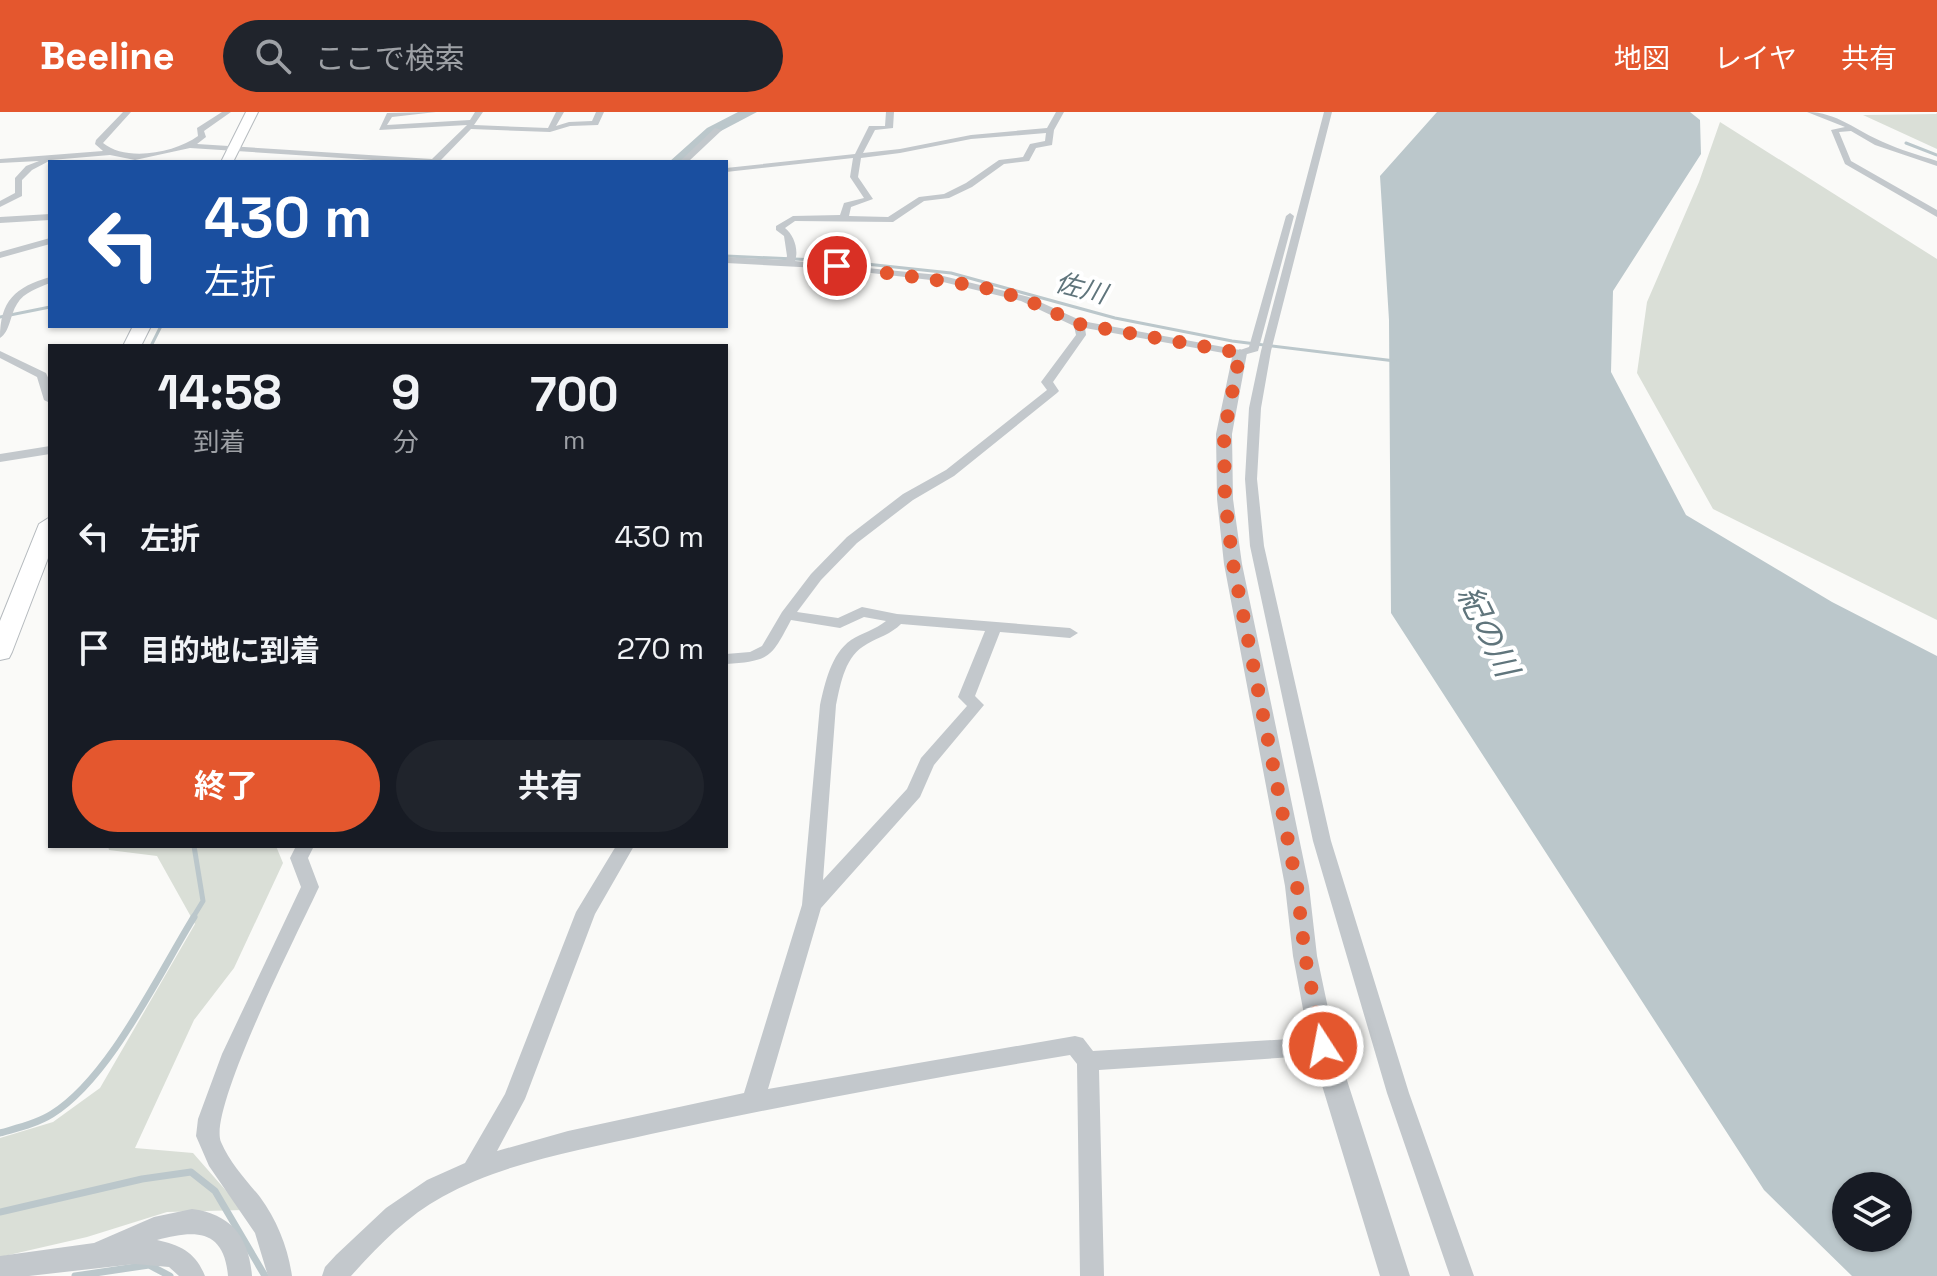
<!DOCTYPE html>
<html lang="ja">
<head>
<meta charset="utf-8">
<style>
	body { margin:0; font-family:"Space Grotesk","Noto Sans JP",sans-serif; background:#20242c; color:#f1f3f6; height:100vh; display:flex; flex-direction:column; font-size:30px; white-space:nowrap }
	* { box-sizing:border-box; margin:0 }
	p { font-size:26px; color:#9ea1a6 }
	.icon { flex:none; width:44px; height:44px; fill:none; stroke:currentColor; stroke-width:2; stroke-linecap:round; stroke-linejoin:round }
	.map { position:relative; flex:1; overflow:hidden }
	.drawer { position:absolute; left:48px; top:232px; width:680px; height:504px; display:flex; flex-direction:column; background:#171b24; border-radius:0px; box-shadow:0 2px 6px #0004 }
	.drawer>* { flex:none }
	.guide { position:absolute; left:48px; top:48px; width:680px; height:168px; border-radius:0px; box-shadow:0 2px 6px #0004; background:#1a4fa0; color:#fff; overflow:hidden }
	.controls { position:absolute; left:1832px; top:1060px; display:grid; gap:16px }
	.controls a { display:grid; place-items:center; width:80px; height:80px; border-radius:50%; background:#171b24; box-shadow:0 2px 6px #0004; font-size:40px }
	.pin { position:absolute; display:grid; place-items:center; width:68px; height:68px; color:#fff; margin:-34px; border:4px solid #fff; border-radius:50%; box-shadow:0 2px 8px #0007 }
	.me { position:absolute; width:88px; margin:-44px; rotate:349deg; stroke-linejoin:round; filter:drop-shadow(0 0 6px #0008) }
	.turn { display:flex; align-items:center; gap:28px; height:168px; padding:0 24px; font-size:36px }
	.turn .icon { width:104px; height:104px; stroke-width:2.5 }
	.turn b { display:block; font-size:56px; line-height:68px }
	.eta { display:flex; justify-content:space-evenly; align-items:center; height:136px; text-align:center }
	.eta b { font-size:48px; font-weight:700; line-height:56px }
	.button { display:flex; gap:16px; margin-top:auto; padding:16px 24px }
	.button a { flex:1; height:92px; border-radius:48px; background:#e4572e; color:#fff; font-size:32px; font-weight:700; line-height:92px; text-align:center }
	.button a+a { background:#20242c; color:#f1f3f6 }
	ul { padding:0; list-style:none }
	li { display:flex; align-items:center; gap:24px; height:112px; padding:0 24px }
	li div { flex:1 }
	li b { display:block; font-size:30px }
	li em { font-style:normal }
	header { display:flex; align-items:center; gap:48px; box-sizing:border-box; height:112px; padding:0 40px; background:#e4572e; color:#fff }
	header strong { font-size:38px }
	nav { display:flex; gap:44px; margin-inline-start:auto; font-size:28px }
	.search { width:560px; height:72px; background:#20242c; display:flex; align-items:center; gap:20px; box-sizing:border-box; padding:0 28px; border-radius:44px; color:#9ea1a6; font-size:30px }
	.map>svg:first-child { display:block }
</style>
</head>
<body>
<header>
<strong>Beeline</strong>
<div class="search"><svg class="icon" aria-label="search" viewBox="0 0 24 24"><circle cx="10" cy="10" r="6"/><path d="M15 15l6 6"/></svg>ここで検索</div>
<nav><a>地図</a><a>レイヤ</a><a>共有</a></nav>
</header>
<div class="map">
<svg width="1937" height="1164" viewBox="0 0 1937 1164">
	<rect width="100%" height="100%" fill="#fafaf8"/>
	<path fill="#dadfd7" d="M1937,1V37L1863,3L1936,2Z
		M1720,10L1937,147V508L1713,397L1637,261L1647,190L1699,70Z
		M108,734H276L283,751L234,856L194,908L135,1036L193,1041L243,1098L167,1100L87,1125L0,1145V1026L53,1010L100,976L195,812L157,744L109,738Z"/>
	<path fill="#bbc7cb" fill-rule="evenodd" d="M1437,0H1690L1700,8L1701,42L1613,179L1611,260L1686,403L1832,490L1937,544V1164H1852L1764,1078L1391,501L1389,208L1380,64ZM1846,1074H1898V1126H1846Z"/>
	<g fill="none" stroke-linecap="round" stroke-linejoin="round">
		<path stroke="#bbc7cb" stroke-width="3" d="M1906,31L1937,43
			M726,144L838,149L951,161L1115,206L1232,229L1395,249
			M0,205L50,195
			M151,234L161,214"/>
		<path stroke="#bbc7cb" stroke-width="5" d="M192,807L203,789L194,734"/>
		<path stroke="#bbc7cb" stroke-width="7" d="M0,1021C17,1016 36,1012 52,1002C110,966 158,863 194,805
			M0,1100L142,1067L191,1060L215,1079L265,1164
			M75,1164L149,1153L170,1164"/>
		<path fill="#bbc7cb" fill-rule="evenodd" d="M738,0H757L719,20L686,50H669L707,16Z"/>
		<defs>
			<path id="primary" d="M246,0H258L233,50H221Z
				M133,214H151L141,234H123Z
				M50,405V441L12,540L9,546L0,548V509L39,412Z"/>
		</defs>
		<use href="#primary" stroke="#b5babe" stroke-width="2"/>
		<path fill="#c3c8cc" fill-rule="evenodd" d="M123,0H131L103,31C126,50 175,41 198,24L197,16L222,0H231L204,19L206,25L197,32L432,47L467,13L379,18L387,1L436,0L392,5L387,13L470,8L475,0H483L474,13L548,16L556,0H564L556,14L569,10L592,9L596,0H604L598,13L570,14L550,20L471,17L441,48L444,50H403L190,36L135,48L110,43L51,48L32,58L22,68V84L0,95V89L15,81V66L26,54L39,49L0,51V47L103,39L95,32L96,28Z
			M886,0H894L893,16L875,18L863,41L900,37L971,23L1047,16L1056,0H1064L1054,18L1052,33L1036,36L1029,49L1004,52L972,75L949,86L924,89L893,110L795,109L785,116C794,123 799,138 795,149L939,163L1029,185L1082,209L1240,238L1249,235L1286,104L1290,101L1294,104L1258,239L1240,244L1085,216L1086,223L1053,270L1059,279L1057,281L954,364L913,388L857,431L821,468L797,500L838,506L862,495L897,502L1070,516L1078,521L1070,526L1000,520L975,584L984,593L934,653L920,685L821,796L768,977L1075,924L1083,926L1093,939L1323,925L1331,927L1334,934L1331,941L1323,943L1099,958L1104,1164H1080L1077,952L1070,943C930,966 790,992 651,1022C581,1038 505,1050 442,1085C407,1104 378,1134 351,1164H322L325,1155L336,1143L386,1096L427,1068L465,1051L505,982L576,800L616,734H634L595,802L525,987L497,1039L568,1019L744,981L802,793L820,593C825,571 831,542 851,528C862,521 875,518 886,509L864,505L840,516L791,508C771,546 770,549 726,552V542L750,540L762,534L782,500L811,462L847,425L903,382L946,358L1047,278L1041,270L1076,223L1074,214L1021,189L939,169L837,157L726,151V145L786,148L787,144L784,124L776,118V114L793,104L840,103L844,91L864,86L850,65L853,46L726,60V56L855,42L869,14H885ZM1046,21L1045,29L1030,32L1023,45L999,48L966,71L944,82L919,85L888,105L849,104L851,95L873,87L858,65L861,46L900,41L971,27ZM901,512L985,519L958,585L967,594L921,646L907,677L823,768L836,593C841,570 845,544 867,532C879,525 891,522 901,512Z
			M1324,0H1332L1271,239L1261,296L1257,367L1264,434L1331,729L1409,981L1474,1164H1450L1387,981L1313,729L1250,434L1245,367L1249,296L1261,239Z
			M1807,0C1837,0 1857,19 1883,30C1900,38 1919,43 1937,49V54L1875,33L1851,19L1839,20L1851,49L1937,98V105L1845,52L1831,18L1845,15Z
			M715,16L722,18L688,50H679Z
			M50,102V108L0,111V105Z
			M50,126V132L0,146V140Z
			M50,165V171C38,176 24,180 17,192C10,203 10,220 0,226C0,189 15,175 50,165Z
			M0,239L46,261L50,270V291L44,288L37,265L0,246Z
			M50,334V342L0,350V342Z
			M296,734H314L308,746L319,775C301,814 207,998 221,1030C230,1051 246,1068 260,1085C277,1108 288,1136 292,1164H268L255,1121L209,1054L196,1024L198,1007L222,942L301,775L290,746Z
			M192,1097C231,1102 249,1125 252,1164H228C224,1116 194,1118 157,1128C181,1133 196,1141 205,1164H179L169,1155L135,1152L29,1164H0V1144L94,1131L154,1105Z"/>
		<path fill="#c3c8cc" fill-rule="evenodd" d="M1240,237L1247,241L1232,322L1233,387L1242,452L1309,774L1317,844L1336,934L1410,1164H1380L1310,934L1293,844L1285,774L1224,452L1217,387L1216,322L1233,241Z"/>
		<use href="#primary" fill="#fff" fill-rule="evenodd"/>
	</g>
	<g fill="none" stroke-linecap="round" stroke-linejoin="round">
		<path stroke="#e4572e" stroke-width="14" stroke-dasharray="0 25.2" d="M837,154L978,174L1025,187L1079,212L1240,241L1224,322L1225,387L1233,452L1297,774L1305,844L1323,934"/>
	</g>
	<g text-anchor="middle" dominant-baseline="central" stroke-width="8" stroke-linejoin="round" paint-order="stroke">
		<g font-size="26" font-style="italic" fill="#60757c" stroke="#fff">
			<text transform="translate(1081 176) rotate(15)">佐川</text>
		</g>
		<g font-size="32" font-style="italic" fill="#60757c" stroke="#fff">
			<text transform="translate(1488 519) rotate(64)">紀の川</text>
		</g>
	</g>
</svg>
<div class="controls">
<a><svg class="icon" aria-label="layers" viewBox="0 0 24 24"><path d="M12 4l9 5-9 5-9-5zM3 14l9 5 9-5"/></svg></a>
</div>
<div class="pin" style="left:837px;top:154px;background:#d93025"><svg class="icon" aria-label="arrive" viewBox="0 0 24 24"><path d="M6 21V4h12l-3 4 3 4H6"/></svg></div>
<svg class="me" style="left:1323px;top:934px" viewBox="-20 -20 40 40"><circle r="17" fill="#e4572e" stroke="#fff" stroke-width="3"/><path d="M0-11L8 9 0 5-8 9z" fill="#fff"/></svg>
<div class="guide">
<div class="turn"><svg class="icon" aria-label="left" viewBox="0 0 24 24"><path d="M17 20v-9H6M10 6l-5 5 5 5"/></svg><div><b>430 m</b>左折</div></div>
</div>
<section class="drawer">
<div class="eta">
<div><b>14:58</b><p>到着</p></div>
<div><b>9</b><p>分</p></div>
<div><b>700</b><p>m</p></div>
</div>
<ul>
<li><svg class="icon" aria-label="left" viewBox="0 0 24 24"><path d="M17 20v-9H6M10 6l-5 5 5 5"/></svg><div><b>左折</b></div><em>430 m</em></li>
<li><svg class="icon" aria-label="arrive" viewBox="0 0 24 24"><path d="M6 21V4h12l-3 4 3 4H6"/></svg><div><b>目的地に到着</b></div><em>270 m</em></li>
</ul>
<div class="button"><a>終了</a><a>共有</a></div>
</section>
</div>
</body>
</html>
